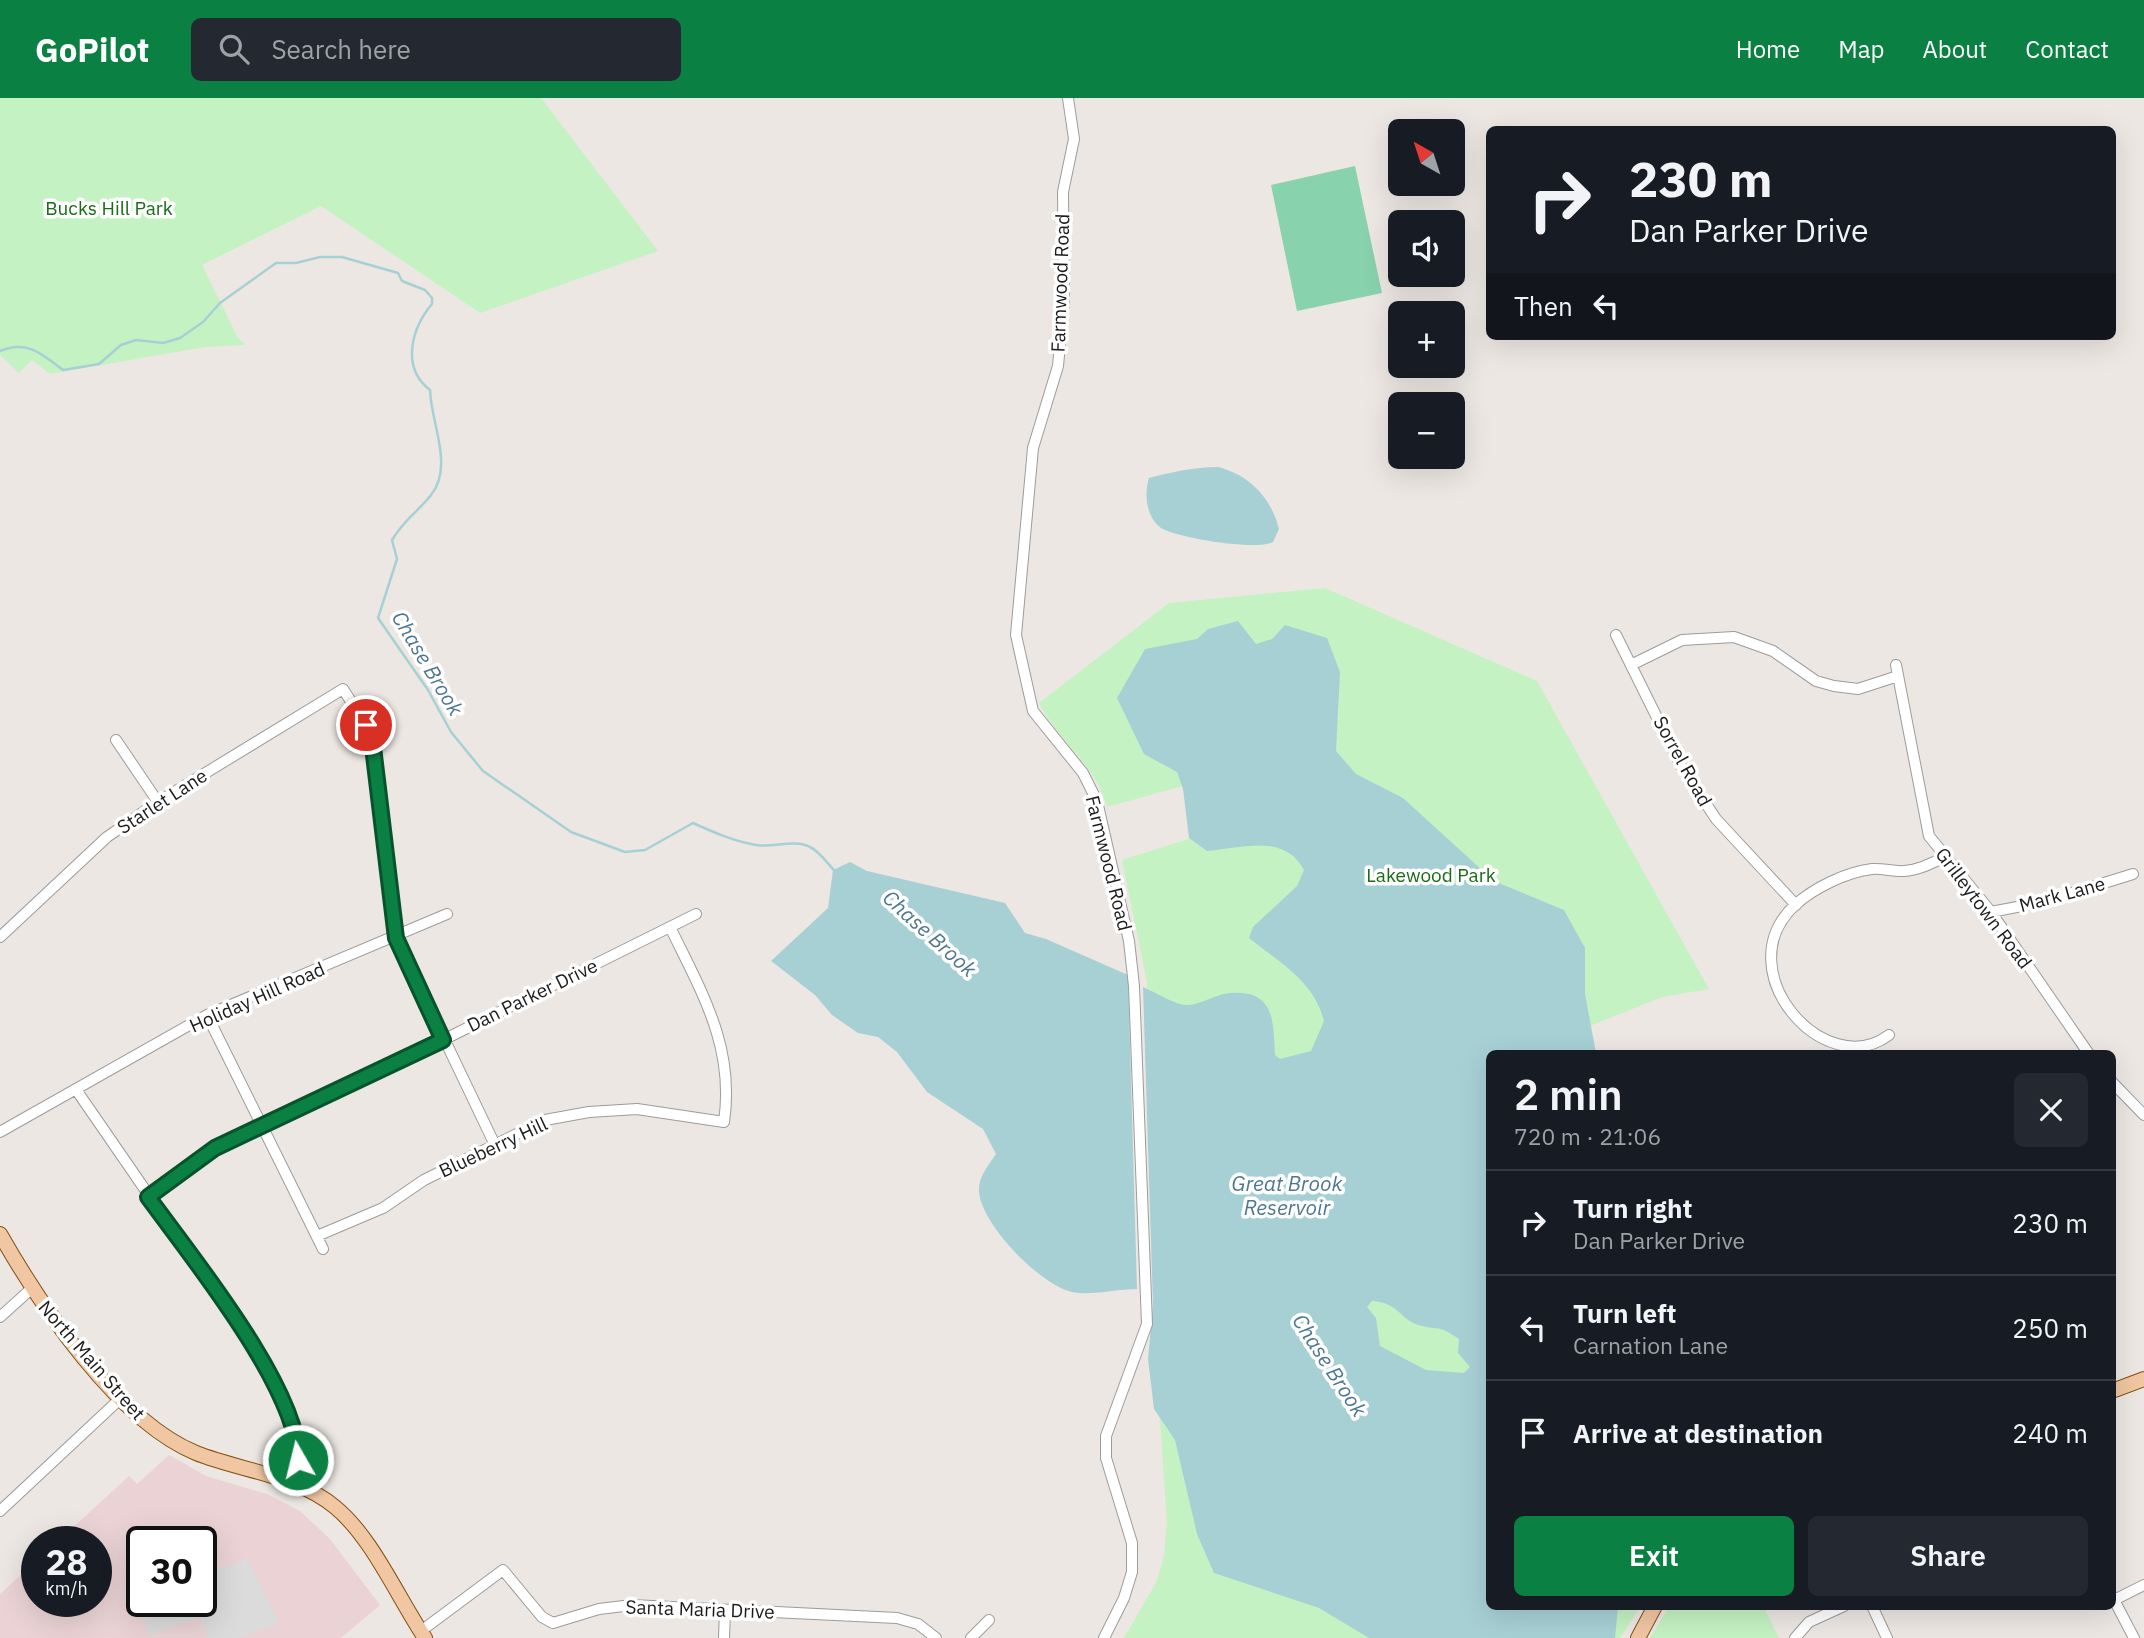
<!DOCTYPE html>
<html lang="en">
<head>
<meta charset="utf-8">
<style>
	body { margin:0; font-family:"IBM Plex Sans",sans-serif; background:#242831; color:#f1f3f6; height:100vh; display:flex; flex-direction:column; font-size:26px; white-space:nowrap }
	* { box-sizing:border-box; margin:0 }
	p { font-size:23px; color:#9ea1a6 }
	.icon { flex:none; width:38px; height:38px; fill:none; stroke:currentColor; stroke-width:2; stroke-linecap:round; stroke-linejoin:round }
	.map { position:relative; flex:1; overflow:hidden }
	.sheet { position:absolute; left:1486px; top:952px; width:630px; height:560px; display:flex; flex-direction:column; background:#171b24; border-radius:10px; box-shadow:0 7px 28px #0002 }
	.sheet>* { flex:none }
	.top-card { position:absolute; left:1486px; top:28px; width:630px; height:214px; border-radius:10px; box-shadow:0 7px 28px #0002; background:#171b24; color:#f1f3f6; overflow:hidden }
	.needle { width:46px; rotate:321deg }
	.tools { position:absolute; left:1388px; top:21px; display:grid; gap:14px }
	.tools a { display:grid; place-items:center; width:77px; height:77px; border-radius:10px; background:#171b24; box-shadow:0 7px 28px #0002; font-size:35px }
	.speed { position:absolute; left:21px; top:1428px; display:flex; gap:14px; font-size:35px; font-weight:700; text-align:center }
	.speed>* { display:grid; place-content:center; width:91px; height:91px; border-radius:50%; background:#171b24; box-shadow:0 7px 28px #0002; line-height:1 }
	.speed small { font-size:18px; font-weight:400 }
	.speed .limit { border:4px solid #111; border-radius:10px; background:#fff; color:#111 }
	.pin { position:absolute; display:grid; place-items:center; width:60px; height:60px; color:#fff; margin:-30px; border:4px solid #fff; border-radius:50%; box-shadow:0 2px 7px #0007 }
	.me { position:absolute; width:77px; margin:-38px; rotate:352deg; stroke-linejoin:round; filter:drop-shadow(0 0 5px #0008) }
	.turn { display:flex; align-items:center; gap:24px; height:147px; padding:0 28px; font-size:32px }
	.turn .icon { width:91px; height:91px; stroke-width:2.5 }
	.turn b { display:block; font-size:49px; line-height:60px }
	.then { display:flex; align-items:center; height:66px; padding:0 28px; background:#0003; gap:14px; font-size:26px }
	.round { display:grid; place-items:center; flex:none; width:74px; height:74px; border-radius:10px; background:#242831 }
	.head { display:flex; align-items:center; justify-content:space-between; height:119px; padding:0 28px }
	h1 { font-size:42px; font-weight:600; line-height:52px }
	.cta { display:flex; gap:14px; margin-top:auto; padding:14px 28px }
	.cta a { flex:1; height:80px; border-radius:10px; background:#0b8043; color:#fff; font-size:28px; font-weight:600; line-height:80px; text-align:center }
	.cta a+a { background:#242831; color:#f1f3f6 }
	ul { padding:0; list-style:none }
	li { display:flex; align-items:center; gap:21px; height:105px; padding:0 28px; border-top:2px solid #363941 }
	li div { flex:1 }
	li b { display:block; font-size:26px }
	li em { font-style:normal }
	header { display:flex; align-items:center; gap:42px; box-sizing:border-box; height:98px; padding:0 35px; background:#0b8043; color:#fff }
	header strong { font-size:33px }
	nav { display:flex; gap:38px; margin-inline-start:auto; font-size:24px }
	.search { width:490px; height:63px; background:#242831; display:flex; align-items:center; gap:18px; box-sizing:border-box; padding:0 24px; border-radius:10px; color:#9ea1a6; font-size:26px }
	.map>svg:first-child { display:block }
</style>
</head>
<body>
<header>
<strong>GoPilot</strong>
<div class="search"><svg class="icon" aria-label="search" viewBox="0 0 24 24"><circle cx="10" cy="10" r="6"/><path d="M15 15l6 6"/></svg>Search here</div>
<nav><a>Home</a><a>Map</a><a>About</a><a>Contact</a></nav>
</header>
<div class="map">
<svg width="2144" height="1540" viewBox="0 0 2144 1540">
	<rect width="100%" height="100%" fill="#ece7e2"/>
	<path fill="#ebd3d5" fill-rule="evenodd" d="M169,1357L206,1378L267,1396L300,1413L330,1441L380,1507L341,1540H0V1496L37,1462V1503H96V1444H57L129,1378L137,1386ZM142,1444H201V1503H142Z"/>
	<path fill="#c4f2c3" d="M0,0H541L658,153L480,215L321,108L202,167L238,240L246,247L205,249L50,276L32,262L19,275L0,257Z
		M1325,490L1537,583L1709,891L1662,899L1577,933L1489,956V1508L1640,1509L1620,1540H1124L1157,1483L1164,1457L1167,1425L1156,1262L1147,884L1122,762L1252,721L1215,679L1107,709C1095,665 1059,644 1039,605L1169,505Z
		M1669,1509H1764L1779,1540H1650Z"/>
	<path fill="#89d2ae" d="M1355,68L1382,195L1297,213L1271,87Z"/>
	<path fill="#dbdbdb" d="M247,1461L279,1525L240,1540H208L199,1519L149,1538L135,1503L142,1501V1503H201V1478Z"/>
	<path fill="#a7d0d5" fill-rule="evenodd" d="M1218,369C1249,377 1271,399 1279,431L1273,444C1256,453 1178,440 1161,430C1146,419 1144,396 1149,380C1172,374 1194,369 1218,369Z
		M1238,523L1256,546L1272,541L1285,527L1327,540L1340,574L1336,653L1356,676L1403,700L1494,783L1564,812L1585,850V896L1596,955L1489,956V1508L1618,1509L1615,1540H1369L1319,1510L1214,1475L1197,1436L1175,1342L1154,1311L1148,1261L1153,1207L1143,889C1155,894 1176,908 1189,907C1202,906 1216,896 1230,895C1276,892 1273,924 1275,957L1280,961L1311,953L1324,923C1314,883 1280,865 1249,840L1253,829L1297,788L1304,772C1285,735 1240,750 1207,753L1189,740L1183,691L1177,674L1144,656L1117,600L1145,551L1197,541L1208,531ZM1372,1203C1399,1204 1400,1223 1422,1228C1443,1233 1438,1227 1459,1241L1458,1255L1470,1269L1464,1275L1426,1272L1380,1248L1376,1220L1367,1209Z
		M850,764L867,773L1005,805L1025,835L1046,841L1128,877L1137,1191C1117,1191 1091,1198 1072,1194C1040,1187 982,1127 979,1094C978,1079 988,1068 996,1056L983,1031L927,994L897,954L878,939L858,935L832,917L815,897L771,863L828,810L833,772Z"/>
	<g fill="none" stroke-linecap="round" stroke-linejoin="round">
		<path stroke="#a7d0d5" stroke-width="2.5" d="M0,253C27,242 41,255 63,272L99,266L121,247L136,242L163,245L180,240L203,224L220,205L276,165H296L320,159H342L398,175L402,183L425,192L432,200V206C411,231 401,270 430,292C431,326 454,368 431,397C417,415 406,419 392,442L397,461L378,520L428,592L451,634L483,673L571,734L625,754L645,752L693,725C713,734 733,743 756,747C774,750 794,741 810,749C819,753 827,765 834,772"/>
		<defs>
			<path id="minor" d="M1068,0L1074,41L1063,94L1064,203L1058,268L1033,350L1016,537L1033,613L1083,675L1097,703L1129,843L1134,888L1147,1226L1106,1338V1360L1132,1445V1474L1124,1500L1104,1540
				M1616,537L1680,666L1716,721L1796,807
				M1633,566L1682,542L1734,539L1773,553L1816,583L1834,588L1858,591L1898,578
				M1896,567L1929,738L1991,814L2089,956
				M116,642L158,704
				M1991,814L2043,804L2133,776
				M0,839L107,739L158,704L343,591L366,627L373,649L396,840L494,1045
				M207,917L323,1151
				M1889,937C1825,985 1725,872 1795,807C1814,790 1846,774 1872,771C1883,770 1894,774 1904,773C1919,772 1932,765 1945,759
				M2112,984L2144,1017
				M77,993L257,1254L298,1343L293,1386
				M0,1034L207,917L447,816
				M148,1099L215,1050L443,942L696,816
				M317,1138L383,1110L424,1082L545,1022L589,1014L637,1011L724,1024C735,949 702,895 670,829
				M0,1219L31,1191
				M0,1413L121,1300
				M2112,1498L2134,1540
				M2114,1502L2144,1487
				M1872,1508L1887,1540
				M421,1533L503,1472L542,1519L553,1525L599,1511L632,1507L897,1520L918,1526L936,1540
				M724,1540L725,1512
				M971,1540L989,1522
				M1795,1540L1809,1524L1844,1508"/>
			<path id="major" d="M0,1136C41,1208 118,1323 196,1355C241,1373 297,1377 335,1409C372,1439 398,1500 425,1540
				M2112,1293L2144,1281
				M1638,1540L1655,1508"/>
		</defs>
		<use href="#minor" stroke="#9c9c9c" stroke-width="12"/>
		<use href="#major" stroke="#825011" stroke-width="16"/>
		<use href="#minor" stroke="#fff" stroke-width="10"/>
		<use href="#major" stroke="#f0c6a3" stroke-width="14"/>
	</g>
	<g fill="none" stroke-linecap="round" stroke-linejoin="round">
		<defs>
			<path id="route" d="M298,1362C300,1292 190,1157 148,1099L215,1050L443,942L396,840L373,649L366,627"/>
		</defs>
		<use href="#route" stroke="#07532c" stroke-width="18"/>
		<use href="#route" stroke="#0b8043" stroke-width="12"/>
	</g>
	<g text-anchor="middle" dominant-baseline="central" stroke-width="7" stroke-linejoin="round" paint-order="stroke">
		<g font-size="19" fill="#1a6c17" stroke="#fff">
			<text x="109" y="110">Bucks Hill Park</text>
			<text x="1431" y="777">Lakewood Park</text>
		</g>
		<g font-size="19" fill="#1b1b1b" stroke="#fff">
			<text transform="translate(1060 185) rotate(-88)">Farmwood Road</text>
			<text transform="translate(1683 663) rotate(61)">Sorrel Road</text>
			<text transform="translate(162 703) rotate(-33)">Starlet Lane</text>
			<text transform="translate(1109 765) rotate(76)">Farmwood Road</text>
			<text transform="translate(2062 796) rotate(-15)">Mark Lane</text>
			<text transform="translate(1984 810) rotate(53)">Grilleytown Road</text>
			<text transform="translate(532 897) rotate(-26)">Dan Parker Drive</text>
			<text transform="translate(257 899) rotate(-24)">Holiday Hill Road</text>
			<text transform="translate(493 1049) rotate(-25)">Blueberry Hill</text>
			<text transform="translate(92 1262) rotate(49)">North Main Street</text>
			<text transform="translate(700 1511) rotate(2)">Santa Maria Drive</text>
		</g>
		<g font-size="21" font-style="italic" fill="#4d7791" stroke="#fff">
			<text transform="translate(428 565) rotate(59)">Chase Brook</text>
			<text transform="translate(930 835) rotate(42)">Chase Brook</text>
			<text x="1287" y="1085">Great Brook<tspan x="1287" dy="24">Reservoir</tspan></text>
			<text transform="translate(1330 1267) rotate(57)">Chase Brook</text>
		</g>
	</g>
</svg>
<div class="tools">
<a><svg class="needle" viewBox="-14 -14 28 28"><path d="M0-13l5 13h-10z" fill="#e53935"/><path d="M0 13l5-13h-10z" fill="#9ea1a6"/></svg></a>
<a><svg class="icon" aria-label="sound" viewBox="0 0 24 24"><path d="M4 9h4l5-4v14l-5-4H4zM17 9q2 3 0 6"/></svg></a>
<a>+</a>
<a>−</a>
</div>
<div class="speed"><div>28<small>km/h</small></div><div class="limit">30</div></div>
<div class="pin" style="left:366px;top:627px;background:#d93025"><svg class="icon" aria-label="arrive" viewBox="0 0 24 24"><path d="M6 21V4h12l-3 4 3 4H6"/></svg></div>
<svg class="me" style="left:298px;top:1362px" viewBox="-20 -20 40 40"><circle r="17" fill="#0b8043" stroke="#fff" stroke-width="3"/><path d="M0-11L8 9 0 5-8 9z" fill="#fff"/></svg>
<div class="top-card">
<div class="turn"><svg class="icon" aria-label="right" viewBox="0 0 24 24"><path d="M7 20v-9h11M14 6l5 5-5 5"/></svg><div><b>230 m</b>Dan Parker Drive</div></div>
<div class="then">Then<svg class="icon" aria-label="left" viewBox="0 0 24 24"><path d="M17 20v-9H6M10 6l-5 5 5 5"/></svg></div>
</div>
<section class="sheet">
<div class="head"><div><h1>2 min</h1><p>720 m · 21:06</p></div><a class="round"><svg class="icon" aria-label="close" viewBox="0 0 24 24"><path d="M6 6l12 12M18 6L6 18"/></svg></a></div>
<ul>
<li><svg class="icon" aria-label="right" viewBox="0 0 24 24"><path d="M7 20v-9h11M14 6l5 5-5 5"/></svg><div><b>Turn right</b><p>Dan Parker Drive</p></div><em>230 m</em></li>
<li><svg class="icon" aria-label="left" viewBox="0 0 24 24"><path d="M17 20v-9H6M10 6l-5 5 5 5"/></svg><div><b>Turn left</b><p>Carnation Lane</p></div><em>250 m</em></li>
<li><svg class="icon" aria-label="arrive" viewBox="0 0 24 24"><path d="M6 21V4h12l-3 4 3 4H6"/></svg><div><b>Arrive at destination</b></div><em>240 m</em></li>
</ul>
<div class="cta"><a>Exit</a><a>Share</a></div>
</section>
</div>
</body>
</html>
